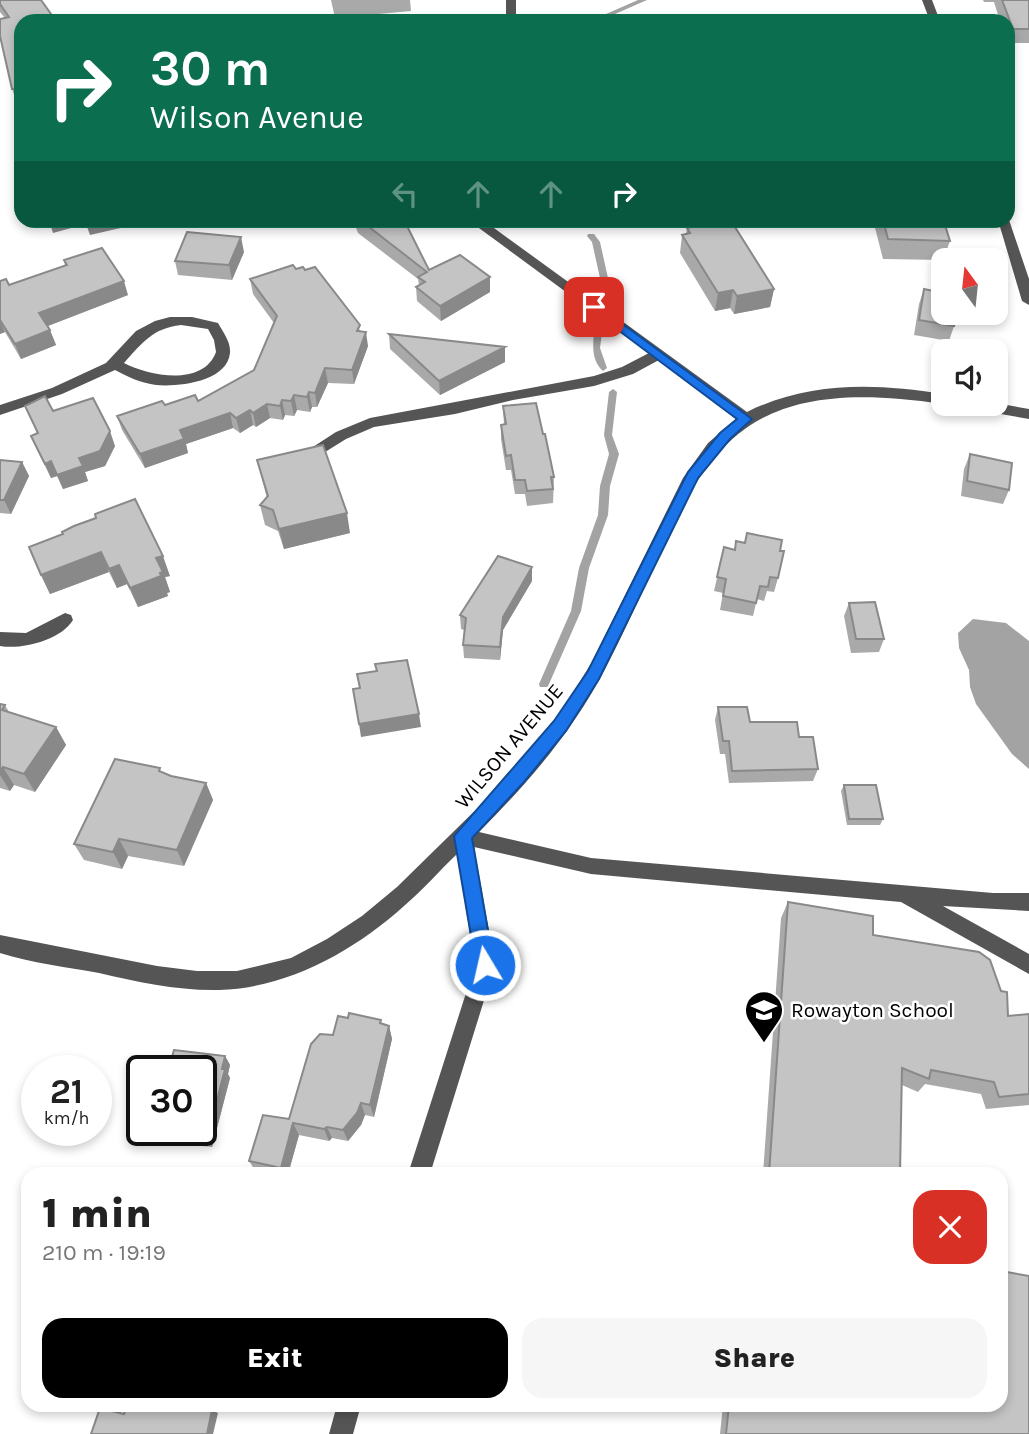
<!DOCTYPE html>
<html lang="en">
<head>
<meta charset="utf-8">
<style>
	body { margin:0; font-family:Karla,sans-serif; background:#f6f6f6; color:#222; height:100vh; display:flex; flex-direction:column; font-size:26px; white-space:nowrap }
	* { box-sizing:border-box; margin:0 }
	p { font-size:23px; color:#767676 }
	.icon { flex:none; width:38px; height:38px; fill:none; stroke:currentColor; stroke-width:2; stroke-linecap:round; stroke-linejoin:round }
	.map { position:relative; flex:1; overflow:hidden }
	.details { position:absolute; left:21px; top:1167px; width:987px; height:245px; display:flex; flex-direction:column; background:#fff; border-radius:21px; box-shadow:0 4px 10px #0003 }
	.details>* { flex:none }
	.banner { position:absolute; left:14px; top:14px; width:1001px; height:214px; border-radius:21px; box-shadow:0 4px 10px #0003; background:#0b6e4f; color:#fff; overflow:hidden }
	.needle { width:46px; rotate:345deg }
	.buttons { position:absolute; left:931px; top:248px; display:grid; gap:14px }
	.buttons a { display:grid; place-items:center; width:77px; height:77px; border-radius:14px; background:#fff; box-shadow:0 4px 10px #0003; font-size:35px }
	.speed { position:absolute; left:21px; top:1055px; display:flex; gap:14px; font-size:35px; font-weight:700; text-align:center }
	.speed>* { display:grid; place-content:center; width:91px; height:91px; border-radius:50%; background:#fff; box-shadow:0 4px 10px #0003; line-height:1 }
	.speed small { font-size:18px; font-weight:400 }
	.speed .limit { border:4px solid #111; border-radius:10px; background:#fff; color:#111 }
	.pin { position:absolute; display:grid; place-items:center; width:60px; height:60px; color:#fff; margin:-30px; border-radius:14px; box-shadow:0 4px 10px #0006 }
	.me { position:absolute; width:77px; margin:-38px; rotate:351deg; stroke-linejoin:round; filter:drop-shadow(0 0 5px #0008) }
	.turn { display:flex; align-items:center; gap:24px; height:147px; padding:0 21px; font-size:32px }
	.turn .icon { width:91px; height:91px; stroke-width:2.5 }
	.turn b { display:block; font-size:49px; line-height:60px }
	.lanes { display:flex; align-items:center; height:66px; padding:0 21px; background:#0003; justify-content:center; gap:35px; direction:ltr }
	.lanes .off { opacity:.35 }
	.round { display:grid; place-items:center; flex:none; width:74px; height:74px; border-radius:21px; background:#f6f6f6 }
	.summary { display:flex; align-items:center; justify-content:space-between; height:119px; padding:0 21px }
	h1 { font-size:42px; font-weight:800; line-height:52px }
	.button { display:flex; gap:14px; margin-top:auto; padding:14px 21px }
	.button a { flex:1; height:80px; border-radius:21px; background:#000; color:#fff; font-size:28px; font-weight:800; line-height:80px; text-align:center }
	.button a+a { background:#f6f6f6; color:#222 }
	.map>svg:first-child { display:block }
</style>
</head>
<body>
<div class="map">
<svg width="1029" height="1434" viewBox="0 0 1029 1434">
	<rect width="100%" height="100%" fill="#fff"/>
	<path fill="#a3a3a3" d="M973,619L1006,623L1029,641V769L1012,754L976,704L970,687L969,670L959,648L958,633Z"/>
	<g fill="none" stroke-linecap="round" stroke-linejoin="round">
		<path fill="#a3a3a3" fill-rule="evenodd" d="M638,0H647L599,21H590Z
			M573,220H582L584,223L580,225Z
			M588,234H594L600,242L612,296L611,298L608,299L604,296L592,242L587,236Z
			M599,322L603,325L600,348L607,368L603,371C590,360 593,341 595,325Z
			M613,389L617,392L612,435L619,454L610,486L608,515L589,568L581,611L549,684L548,687H540L539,684L571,611L579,568L598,515L600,486L609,454L604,435L609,392Z"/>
		<path fill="#555" fill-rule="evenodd" d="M506,0H516V21H506Z
			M922,0H932L940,21H930Z
			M1008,217L1029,279V305L1022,301L998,220H1008Z
			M468,220H483L747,412C809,381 876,383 943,394V404C696,366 699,490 605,669C573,731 528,783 479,832L591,858L993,893H1029V911L943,906L1029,954V974L901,902L591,874L474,847L495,965L430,1174H408L475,965L457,854C439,871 423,890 404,906C354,951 288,988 219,990C179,991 138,982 99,973C66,967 32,963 0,953V935L157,966L197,971H237L291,958L327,939L362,916L397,887L496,790L560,714L592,662L683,478L708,443L736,419L659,360L633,374L594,386L513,400L455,414L374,427L346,439L309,462L304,463L296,458L336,432L370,418L594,376L622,367L649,353Z
			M170,317H192L218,323C223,332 231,342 230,353C227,382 178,387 156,385C141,383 128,377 115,370L62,394L0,415V405L52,388L106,363L136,331L155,321ZM181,325L208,329L214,340L216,352C203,387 149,376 124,363C142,343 153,328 181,325Z
			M996,403L1029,409V419L972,409L965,404Z
			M65,613L71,615L73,620C61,640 22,650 0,646V632L26,633Z
			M337,1405H361L353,1434H329Z"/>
	</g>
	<path fill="#a9a9a9" d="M0,0L21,21V102L17,103L12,89L5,18L0,12Z
		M331,0H410L411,11L335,18Z
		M983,0H1029V43H1008V21H1000L994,2H984Z
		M353,220H404L429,270L490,277V292L441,321L417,301L416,287L419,285L418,279L358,233Z
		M691,220H733L735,227L774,289L770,307L734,314L730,308L715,311L680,253L682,235L686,234L687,228L692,227Z
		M873,220H946L947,225L946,229L950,241L943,260L883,259Z
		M244,252L232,280L178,275L175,261Z
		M64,260L128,295L48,326L56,345L21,359L5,332L0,334V281L9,285L65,266Z
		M296,269L361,331L368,346L354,384L328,383L317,407H312L310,412L297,410L294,416L285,415L283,420L270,418L256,427L253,425L240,433L233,428L186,444L188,453L145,468L122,430L117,416L165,405L198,401L254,370L274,323L253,294L250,279Z
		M924,289L954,326L949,341L914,335L919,304Z
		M389,334L505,362L440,395L390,349Z
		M25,406L53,411L115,446L105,466L85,472L88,481L63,489L57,476L51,478L37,450L31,436L37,433Z
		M503,406L554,477L553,503L527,506L525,494H515L511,470H506L501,439V425H504Z
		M970,454L1009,490L1003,504L961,496L964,469Z
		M0,460L22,462L29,476L11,514L0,513Z
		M257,460L350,533L284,549L278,531L265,525L260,505L267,498Z
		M63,534L170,576L165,577L170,592L167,593L168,596L138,607L127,584L117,588L109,572L50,594L41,575Z
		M724,547L734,550L780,551L778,578L774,592L767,591L764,601L757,599L753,616L720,610L723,593L714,591Z
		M532,581L503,630L500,660L464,658L463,645L464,630L461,629L460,615Z
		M849,603L884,639L879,652L851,653L844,616Z
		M0,704L5,705L9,712L56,727L66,745L35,792L14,785L10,791L0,788Z
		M718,707L750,722L799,737L818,769L813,781L729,783L725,754H720L715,720Z
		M162,772L171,776L206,783L213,800L184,866L128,856L122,869L84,860L74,844Z
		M844,785L883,819L880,825H847L841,791Z
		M788,902L873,935L1008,1016L1029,1014V1105L986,1109L981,1094L925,1084L918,1092L902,1085L900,1174H763L781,918Z
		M382,1024L389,1026L392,1039L374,1117L365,1115L361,1125L348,1141L332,1138L329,1141L299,1135L288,1174H266L256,1172L249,1161L289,1119L333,1035Z
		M225,1056L230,1065L228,1074L230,1078L212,1147L158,1141L152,1133Z
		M723,1405H1001L1029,1434H720Z"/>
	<path fill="#898989" d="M49,220H124L125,227L90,235L86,224L53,233Z
		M241,237L244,252L232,280L229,265Z
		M490,277V292L441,321L440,306Z
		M124,281L128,295L45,327L39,313Z
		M774,289L770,307L734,314L737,296Z
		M733,290L730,308L715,311L718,293Z
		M0,321L5,332L0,334Z
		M50,330L56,345L21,359L15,344Z
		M366,332L368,346L354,384L352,370Z
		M505,347V362L440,395L439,381Z
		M325,368L328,383L317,407L315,393Z
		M309,392L312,407L310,412L307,397Z
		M294,395L297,410L294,416L291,401Z
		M282,400L285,415L283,420L280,406Z
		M267,404L270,418L256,427L253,413Z
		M250,410L253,425L240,433L236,418Z
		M230,413L233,428L186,444L188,453L145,468L140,454L180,430Z
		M110,431L115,446L105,466L85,472L88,481L63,489L57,475L79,458Z
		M51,461L57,476L51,478L45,464Z
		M22,462L29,476L11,514L4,500Z
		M347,513L350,533L284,549L279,529Z
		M101,552L109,572L50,594L41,575Z
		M163,556L170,576L165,577L170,592L167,593L168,596L138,607L130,588L156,558Z
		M119,565L127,584L117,588L109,569Z
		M532,567V581L503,630L500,660V647L503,617Z
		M419,714L421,727L361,737L359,724Z
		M56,727L66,745L35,792L24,774Z
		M3,767L14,785L10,791L0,775V771Z
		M206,783L213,800L184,866L177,850Z
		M119,839L128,856L122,869L113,852Z
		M389,1026L392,1039L374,1117L370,1105Z
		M225,1056L230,1065L228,1074L230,1078L212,1147L207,1140Z
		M361,1103L365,1115L361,1125L348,1141L343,1130Z
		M293,1123L299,1135L288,1174H285L281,1168Z
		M327,1127L332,1138L329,1141L324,1129Z
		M212,1410L218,1413L213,1434H207Z"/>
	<path fill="#c4c4c4" stroke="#898989" stroke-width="2" d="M0,0H41L56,21H21V89H12L0,36V19L9,17L0,4Z
		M1002,0H1029V29H1013Z
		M360,220H404L429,270L460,255L490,277L440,306L416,287L425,282L418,277L427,272Z
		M696,220H733L735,227L774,289L737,296L733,290L718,293L682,235L690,233L687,228L696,226Z
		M883,220H946L947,225H945L950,241L888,239Z
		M187,232L241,237L229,265L175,261Z
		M102,248L124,281L39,313L50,330L15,344L0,320V281L6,279L9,285L67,265L64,260Z
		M293,265L296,269L303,267L305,270L315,267L360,325L357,331L366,332L352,370L325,368L315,393L309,392L307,397L294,395L291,401L282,400L280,406L267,404L253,413L250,410L236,418L230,413L180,430L184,439L140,454L117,416L162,401L165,405L195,395L198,401L254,370L277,316L250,279Z
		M924,289L943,293V313H958L954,326L919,320Z
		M389,334L505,347L439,381Z
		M45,396L53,411L93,398L110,431L100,451L79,458L83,466L57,475L51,461L45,464L31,436L38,433L25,406Z
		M536,403L543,434H545L554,477H551L553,489L527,491L525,480H515L511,455L506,456L501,425L506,424L503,406Z
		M323,445L347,513L279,529L273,510L260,505L268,496L257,460Z
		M970,454L1012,463L1009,490L967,481Z
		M0,460L22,462L4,500H0Z
		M135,499L163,556L156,558L163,572L160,573L161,576L130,588L119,565L109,569L101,552L41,575L29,547L63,534L62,532L74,526L96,518L95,514Z
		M747,533L782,540L780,551H784L778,578L770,577L768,587L760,586L756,603L723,596L726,579L717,577L724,547L735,550L736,541L745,543Z
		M498,556L532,567L503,617L500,647L463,645L466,618L460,615Z
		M875,602L884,639H856L849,603Z
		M407,660L419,714L359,724L353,689L360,688L357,674L377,671L375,664Z
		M0,704L5,705L2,710L56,727L24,774L3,767L0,771Z
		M718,707H747L750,722H797L799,737H813L818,769L732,771L729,741H723Z
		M115,759L160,768L159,771L171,776L206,783L177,850L119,839L113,852L74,844Z
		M844,785H876L883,819H849Z
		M788,902L873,916V935L979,952L990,960L1001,991L1007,992L1008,1016L1029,1014V1094L999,1097L994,1082L931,1070L929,1079L902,1068L900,1174H769Z
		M349,1013L381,1020L380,1023L389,1026L370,1105L361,1103L357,1113L343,1130L327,1127L324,1129L293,1123L281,1168L249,1161L263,1115L289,1119L311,1044L320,1034L333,1035L338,1016L348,1018Z
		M174,1050L225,1056L222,1069H225L207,1140L152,1133V1130H201V1071H168Z
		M1001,1271L1029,1276V1434H726L729,1405H1001Z
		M127,1405H200V1407L212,1410L207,1434H91L100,1408L124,1414Z"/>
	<path fill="#1a73e8" stroke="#114b97" stroke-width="2" d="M594,303L752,419L730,439L698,478L599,679L566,731L524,782L472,838L494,965L491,971L485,973L478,971L476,965L454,836L554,721L588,671L688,472L720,433L737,419L590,309L588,307Z"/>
	<defs>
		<symbol id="school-pin" viewBox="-11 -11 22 30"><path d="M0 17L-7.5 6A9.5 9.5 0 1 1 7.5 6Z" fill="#000" stroke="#fff"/><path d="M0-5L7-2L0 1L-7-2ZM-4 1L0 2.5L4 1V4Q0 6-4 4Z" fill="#fff"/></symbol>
	</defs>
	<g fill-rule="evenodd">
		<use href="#school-pin" x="742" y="988" width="44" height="60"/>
	</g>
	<g text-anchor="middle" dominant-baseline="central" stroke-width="5" stroke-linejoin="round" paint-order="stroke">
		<g font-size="21" fill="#000" stroke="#fff">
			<text transform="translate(509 746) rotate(-50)">WILSON AVENUE</text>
		</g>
		<g font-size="21" fill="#000" stroke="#fff" text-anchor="start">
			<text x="791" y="1010">Rowayton School</text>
		</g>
	</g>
</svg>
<div class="buttons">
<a><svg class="needle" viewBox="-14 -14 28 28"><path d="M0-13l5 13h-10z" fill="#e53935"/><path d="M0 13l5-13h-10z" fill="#767676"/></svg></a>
<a><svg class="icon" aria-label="sound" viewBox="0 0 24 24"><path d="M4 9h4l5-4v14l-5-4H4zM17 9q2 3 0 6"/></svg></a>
</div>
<div class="speed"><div>21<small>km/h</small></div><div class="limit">30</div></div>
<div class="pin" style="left:594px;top:307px;background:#d93025"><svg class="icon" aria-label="arrive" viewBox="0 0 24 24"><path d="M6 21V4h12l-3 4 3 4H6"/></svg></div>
<svg class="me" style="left:485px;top:965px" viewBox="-20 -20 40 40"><circle r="17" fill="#1a73e8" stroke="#fff" stroke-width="3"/><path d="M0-11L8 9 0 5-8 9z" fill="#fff"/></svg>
<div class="banner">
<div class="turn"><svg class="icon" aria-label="right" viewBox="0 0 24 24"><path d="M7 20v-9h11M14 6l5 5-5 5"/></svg><div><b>30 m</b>Wilson Avenue</div></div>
<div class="lanes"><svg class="icon off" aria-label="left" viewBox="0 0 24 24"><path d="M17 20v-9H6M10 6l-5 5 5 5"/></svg><svg class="icon off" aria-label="ahead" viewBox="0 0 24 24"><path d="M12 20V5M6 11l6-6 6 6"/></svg><svg class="icon off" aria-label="ahead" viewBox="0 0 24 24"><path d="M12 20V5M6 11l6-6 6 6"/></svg><svg class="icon" aria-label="right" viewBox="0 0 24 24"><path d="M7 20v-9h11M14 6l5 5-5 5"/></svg></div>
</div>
<section class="details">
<div class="summary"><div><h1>1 min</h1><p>210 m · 19:19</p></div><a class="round" style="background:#d93025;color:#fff"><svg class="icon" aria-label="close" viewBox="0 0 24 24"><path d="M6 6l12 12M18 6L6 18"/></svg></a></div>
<div class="button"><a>Exit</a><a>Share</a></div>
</section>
</div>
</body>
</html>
